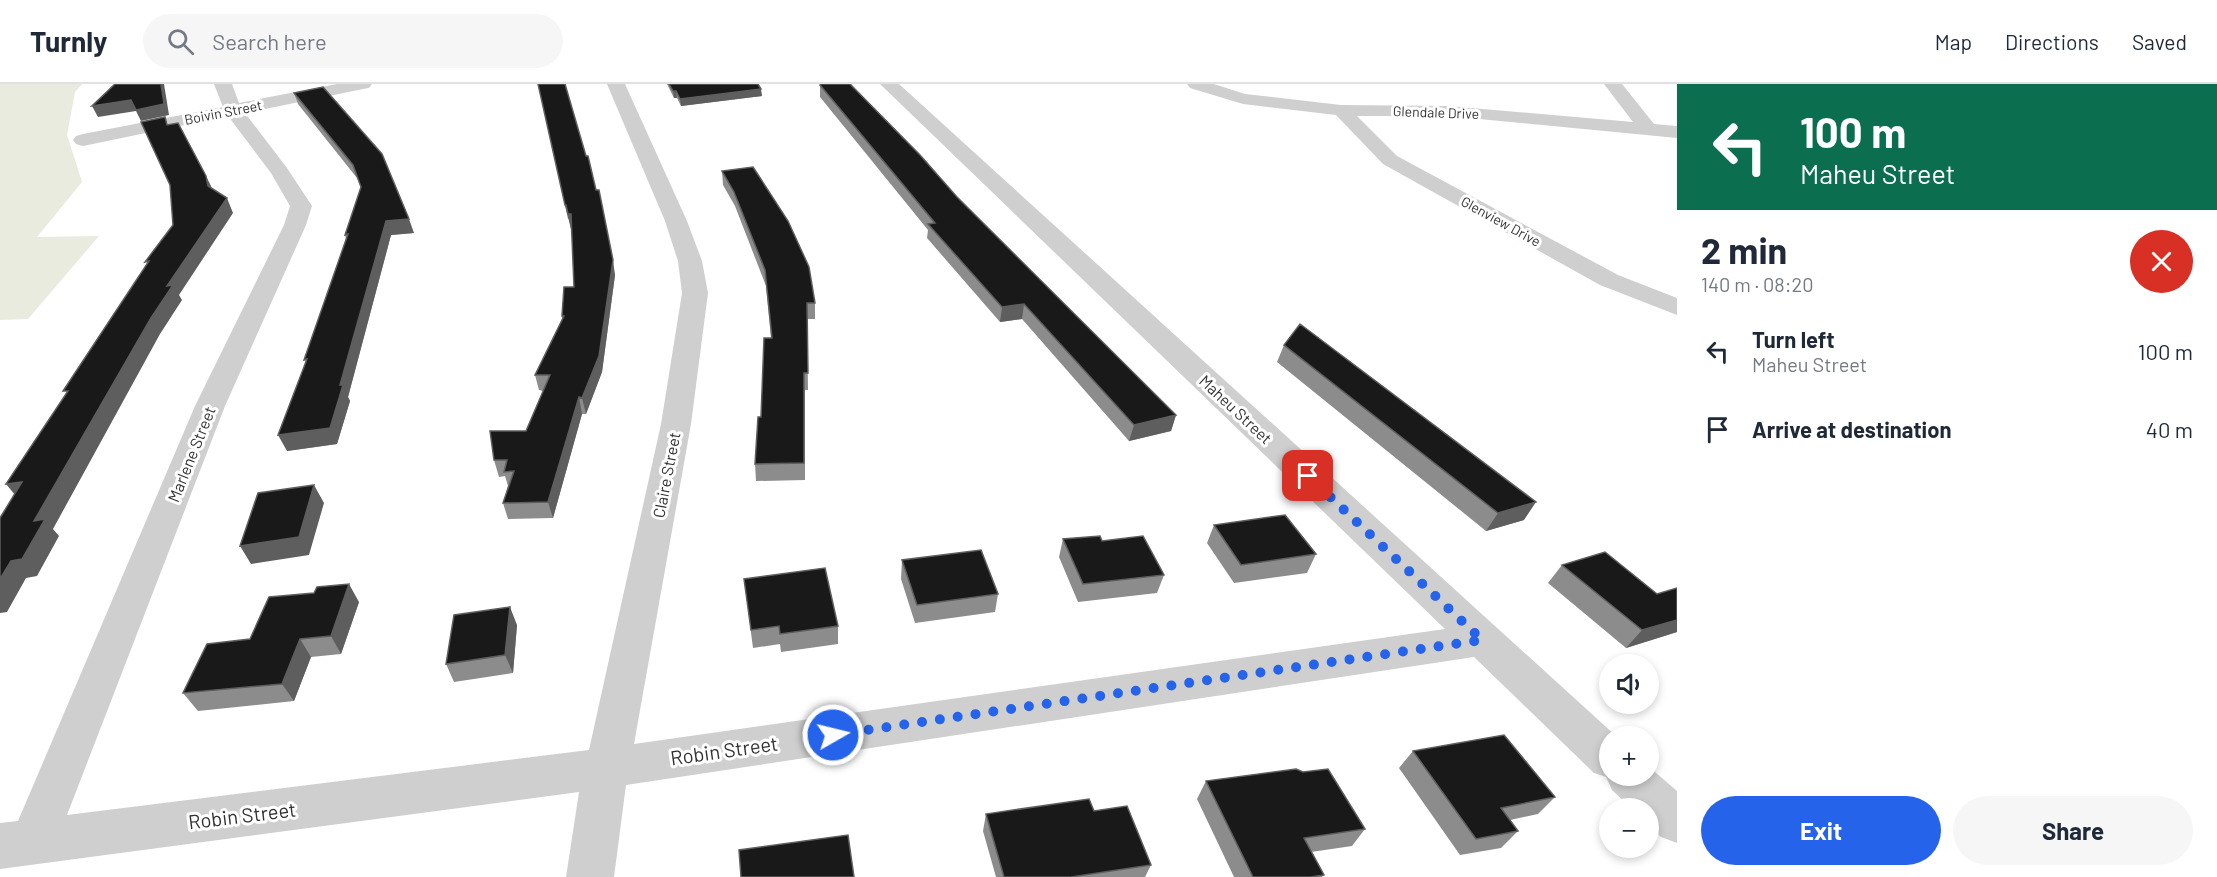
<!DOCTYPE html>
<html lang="en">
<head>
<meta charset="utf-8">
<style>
	body { margin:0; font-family:Barlow,sans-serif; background:#f6f6f7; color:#1f2937; height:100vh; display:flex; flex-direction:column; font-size:22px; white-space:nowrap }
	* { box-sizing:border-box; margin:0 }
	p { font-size:20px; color:#747a83 }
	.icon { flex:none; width:33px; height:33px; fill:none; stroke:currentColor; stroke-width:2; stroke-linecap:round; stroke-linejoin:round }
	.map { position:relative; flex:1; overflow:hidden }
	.drawer { display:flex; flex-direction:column; background:#fff; width:540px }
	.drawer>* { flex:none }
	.top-card { background:#0b6e4f; color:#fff; overflow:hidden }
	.tools { position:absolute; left:1599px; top:570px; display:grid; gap:12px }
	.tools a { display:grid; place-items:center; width:60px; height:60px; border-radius:50%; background:#fff; box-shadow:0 3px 9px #0003; font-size:30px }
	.pin { position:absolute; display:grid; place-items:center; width:51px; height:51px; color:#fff; margin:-26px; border-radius:12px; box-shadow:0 3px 9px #0006 }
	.me { position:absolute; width:66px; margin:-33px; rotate:82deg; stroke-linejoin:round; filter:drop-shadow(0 0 4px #0008) }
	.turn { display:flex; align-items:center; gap:21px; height:126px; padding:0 24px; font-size:27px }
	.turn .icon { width:78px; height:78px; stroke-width:2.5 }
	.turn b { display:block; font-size:42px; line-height:51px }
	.round { display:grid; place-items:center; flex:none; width:63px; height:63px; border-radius:32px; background:#f6f6f7 }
	.summary { display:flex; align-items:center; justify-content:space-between; height:102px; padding:0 24px }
	h1 { font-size:36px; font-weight:700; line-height:45px }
	.cta { display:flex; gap:12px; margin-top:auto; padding:12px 24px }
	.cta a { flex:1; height:69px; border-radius:36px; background:#2563eb; color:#fff; font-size:24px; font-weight:700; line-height:69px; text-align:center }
	.cta a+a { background:#f6f6f7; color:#1f2937 }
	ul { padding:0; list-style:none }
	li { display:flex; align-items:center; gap:18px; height:78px; padding:0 24px }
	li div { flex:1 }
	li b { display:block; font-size:22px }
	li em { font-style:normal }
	header { display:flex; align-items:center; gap:36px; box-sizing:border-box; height:84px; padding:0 30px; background:#fff; border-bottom:2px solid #e0e1e3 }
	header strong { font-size:28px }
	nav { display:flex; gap:33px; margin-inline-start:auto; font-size:21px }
	.search { width:420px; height:54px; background:#f6f6f7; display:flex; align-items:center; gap:15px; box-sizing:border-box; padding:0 21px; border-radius:33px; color:#747a83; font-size:22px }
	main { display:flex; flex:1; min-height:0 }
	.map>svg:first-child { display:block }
</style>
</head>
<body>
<header>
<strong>Turnly</strong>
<div class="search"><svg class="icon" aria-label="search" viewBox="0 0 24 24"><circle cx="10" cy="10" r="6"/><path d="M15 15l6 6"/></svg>Search here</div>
<nav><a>Map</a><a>Directions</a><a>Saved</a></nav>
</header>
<main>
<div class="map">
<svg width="1677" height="793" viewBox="0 0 1677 793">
	<rect width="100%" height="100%" fill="#fff"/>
	<path fill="#e8ebde" d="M0,0H82L75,8L67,51L82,98L37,153L99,152L28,235L0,236Z"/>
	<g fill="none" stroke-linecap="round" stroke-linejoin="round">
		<path fill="#cfcfcf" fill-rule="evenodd" d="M214,0H232L239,19L337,0H372L369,4L363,5L245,29L287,84L312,122L306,141L225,322L67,731L589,666L661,340L682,209L678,177L665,137L607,0H625L687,137L702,177L708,209L691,340L634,660L1445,545L880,0H899L1616,652H1610V692H1648V682L1677,707V759L1661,753L1648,741V724H1631L1612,706L1606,693L1594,689L1474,573L626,701L614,793H566L579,708L0,785V739L18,737L195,322L284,141L290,122L271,89L228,32L83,62L76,60L73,56L76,52L83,50L223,23Z
			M1187,0H1214L1245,10L1341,21L1448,22L1633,38L1604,0H1622L1654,40L1677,42V54L1448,32H1357L1397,72L1618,191L1677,214V231L1600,201L1383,80L1336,31L1243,20L1190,4Z"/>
	</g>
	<path fill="#8c8c8c" d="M538,0L615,191L602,288L586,330H582L553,434L508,435L503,419L508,402L505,392L499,393L494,376L526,347L543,307L539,306L535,291L562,235V232L574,203L572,145H571L569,135H568Z
		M667,0H758L762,12L681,22L677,14H674Z
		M820,1L957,113L1176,331L1171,347L1129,357L1022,235L1000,238L927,154L928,146L820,13Z
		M294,9L414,149L391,151L348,313L350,317L337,360L287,367L305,279L346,155L345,151L361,103L357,94L298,20Z
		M722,87L815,219V235H807L808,306H805V396L756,397L755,380L771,254L766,202L735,122L723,101Z
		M1284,261L1524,436L1486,447L1277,278Z
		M1214,441L1316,470L1307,489L1234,499L1207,459Z
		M1063,455L1102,457L1164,491L1157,509L1078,518L1059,473Z
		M902,476L998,510L995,528L915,539L901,495Z
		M1562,481L1657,510L1677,504V548L1626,564L1548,499Z
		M744,495L838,542V560L781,568L780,560L753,564Z
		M359,518L341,570L311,573L294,617L198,627L183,609L250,555Z
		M517,541L513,589L454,598L446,580Z
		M1413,667L1555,713L1538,730L1510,736L1518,747L1501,764L1460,771L1399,684Z
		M1206,697L1365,745L1352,762L1311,768L1324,791L1322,793H1234L1197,715Z
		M1094,727L1151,781L1145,793H996L983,747L986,730Z"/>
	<path fill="#5e5e5e" d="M161,0H164L169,31L141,37L136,27L98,33L92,22L131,16Z
		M761,5L762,12L681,22L680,15Z
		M673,7H676L677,14H674Z
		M206,92L213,106L208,102Z
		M227,114L233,129L179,211L182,216L160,250L53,445L59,452L37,492L26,494L7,528L0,529V495L151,234L167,202Z
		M565,121H566L571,130L574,144L571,145Z
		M409,135L414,149L391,151L348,313L350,317L337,360L287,367L278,351L386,137Z
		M613,176L615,191L602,288L586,330L582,314Z
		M1024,220L1022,235L1000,238L1002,223Z
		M579,313L582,330L553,434L548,418Z
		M1176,331L1171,347L1129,357L1134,341Z
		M22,398L20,417L6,400Z
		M314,401L324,419L309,471L251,480L240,462Z
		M1536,418L1524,436L1486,447L1498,429Z
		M349,500L359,518L341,570L331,552Z
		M510,523L517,541L513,589L505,571Z
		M1677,536V548L1626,564L1642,546Z
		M300,555L311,573L294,617L282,600Z"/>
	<path fill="#191919" stroke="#5e5e5e" stroke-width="1.5" d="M115,0H161L164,20L136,26L131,16L92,22Z
		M538,0H565L586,72H588L596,106H599L613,176L599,272L582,314L579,313L548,418L503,419L514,387L504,388L507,376H494L490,347H526L550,291H535L564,232H562L564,203H574L571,130H568L566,121H565Z
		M669,0H758L761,5L680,15L676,7H673Z
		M821,0H850L920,71L957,113L1176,331L1134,341L1024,220L1002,223L928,140L935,139L820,1Z
		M323,3L382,70L409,135L386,137L340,301H343L330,344L278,351L307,275L304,276L348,150L345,151L361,103L353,81L294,9Z
		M165,33L167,41L178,39L206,92L208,102L227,114L167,202L173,201L151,234L34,437L45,435L22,475L11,477L0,495V434L22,398L6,400L68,307H63L149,177L145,178L173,141L170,101L141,38Z
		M753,83L788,137L809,183L815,219H807L808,289H804V379L755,380L758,333H761L764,254H772L765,186L734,108L722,87Z
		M1300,240L1536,418L1498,429L1284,261Z
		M314,401L299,453L240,462L258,409Z
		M1285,431L1316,470L1241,481L1214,441Z
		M1100,452L1102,457L1143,452L1164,491L1083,500L1063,455Z
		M981,466L998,510L917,521L902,476Z
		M1605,468L1657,510L1677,504V536L1642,546L1562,481Z
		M825,484L838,542L780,550L779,542L751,546L744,495Z
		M349,500L331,552L300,555L282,600L183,609L207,560L250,555L269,513L314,509L317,503Z
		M510,523L505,571L446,580L454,531Z
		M1504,651L1555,713L1501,724L1518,747L1476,755L1413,667Z
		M1296,685L1303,688L1328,685L1365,745L1304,754L1324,791L1310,793H1253L1206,697Z
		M1089,715L1094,727L1127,722L1151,781L1071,793H1004L986,730Z
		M848,751L854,793H741L739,766Z"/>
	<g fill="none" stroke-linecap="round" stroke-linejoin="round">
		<path stroke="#2563eb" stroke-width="10" stroke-dasharray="0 18" d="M833,651L1482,556L1308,392"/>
	</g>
	<g text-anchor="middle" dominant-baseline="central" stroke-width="6" stroke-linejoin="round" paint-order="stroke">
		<g font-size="14" fill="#323232" stroke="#fff">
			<text transform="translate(223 28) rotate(-11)">Boivin Street</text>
			<text transform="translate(1436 28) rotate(2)">Glendale Drive</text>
			<text transform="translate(1501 137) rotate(29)">Glenview Drive</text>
		</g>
		<g font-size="16" fill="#323232" stroke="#fff">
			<text transform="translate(1236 325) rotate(43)">Maheu Street</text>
			<text transform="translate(191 370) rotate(-68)">Marlene Street</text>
			<text transform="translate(666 391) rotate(-79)">Claire Street</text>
		</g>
		<g font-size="20" fill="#323232" stroke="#fff">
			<text transform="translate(724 666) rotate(-8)">Robin Street</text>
			<text transform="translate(242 731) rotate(-7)">Robin Street</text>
		</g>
	</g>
</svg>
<div class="tools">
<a><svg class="icon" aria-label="sound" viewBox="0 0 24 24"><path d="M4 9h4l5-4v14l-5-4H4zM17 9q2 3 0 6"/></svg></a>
<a>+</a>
<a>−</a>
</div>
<div class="pin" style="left:1308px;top:392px;background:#d93025"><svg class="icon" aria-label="arrive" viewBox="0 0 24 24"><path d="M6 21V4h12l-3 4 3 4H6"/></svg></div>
<svg class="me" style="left:833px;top:651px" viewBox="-20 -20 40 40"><circle r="17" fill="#2563eb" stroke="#fff" stroke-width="3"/><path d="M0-11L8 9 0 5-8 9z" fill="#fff"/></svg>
</div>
<section class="drawer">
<div class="top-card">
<div class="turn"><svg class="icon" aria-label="left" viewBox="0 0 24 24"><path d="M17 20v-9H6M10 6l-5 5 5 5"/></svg><div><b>100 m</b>Maheu Street</div></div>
</div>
<div class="summary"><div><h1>2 min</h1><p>140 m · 08:20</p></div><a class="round" style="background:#d93025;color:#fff"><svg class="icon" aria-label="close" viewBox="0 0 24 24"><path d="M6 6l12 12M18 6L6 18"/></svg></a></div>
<ul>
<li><svg class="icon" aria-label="left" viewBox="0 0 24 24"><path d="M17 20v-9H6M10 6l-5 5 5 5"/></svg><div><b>Turn left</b><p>Maheu Street</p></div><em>100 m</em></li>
<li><svg class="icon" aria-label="arrive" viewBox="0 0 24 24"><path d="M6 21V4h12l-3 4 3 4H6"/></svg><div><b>Arrive at destination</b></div><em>40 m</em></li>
</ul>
<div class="cta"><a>Exit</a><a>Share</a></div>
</section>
</main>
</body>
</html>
